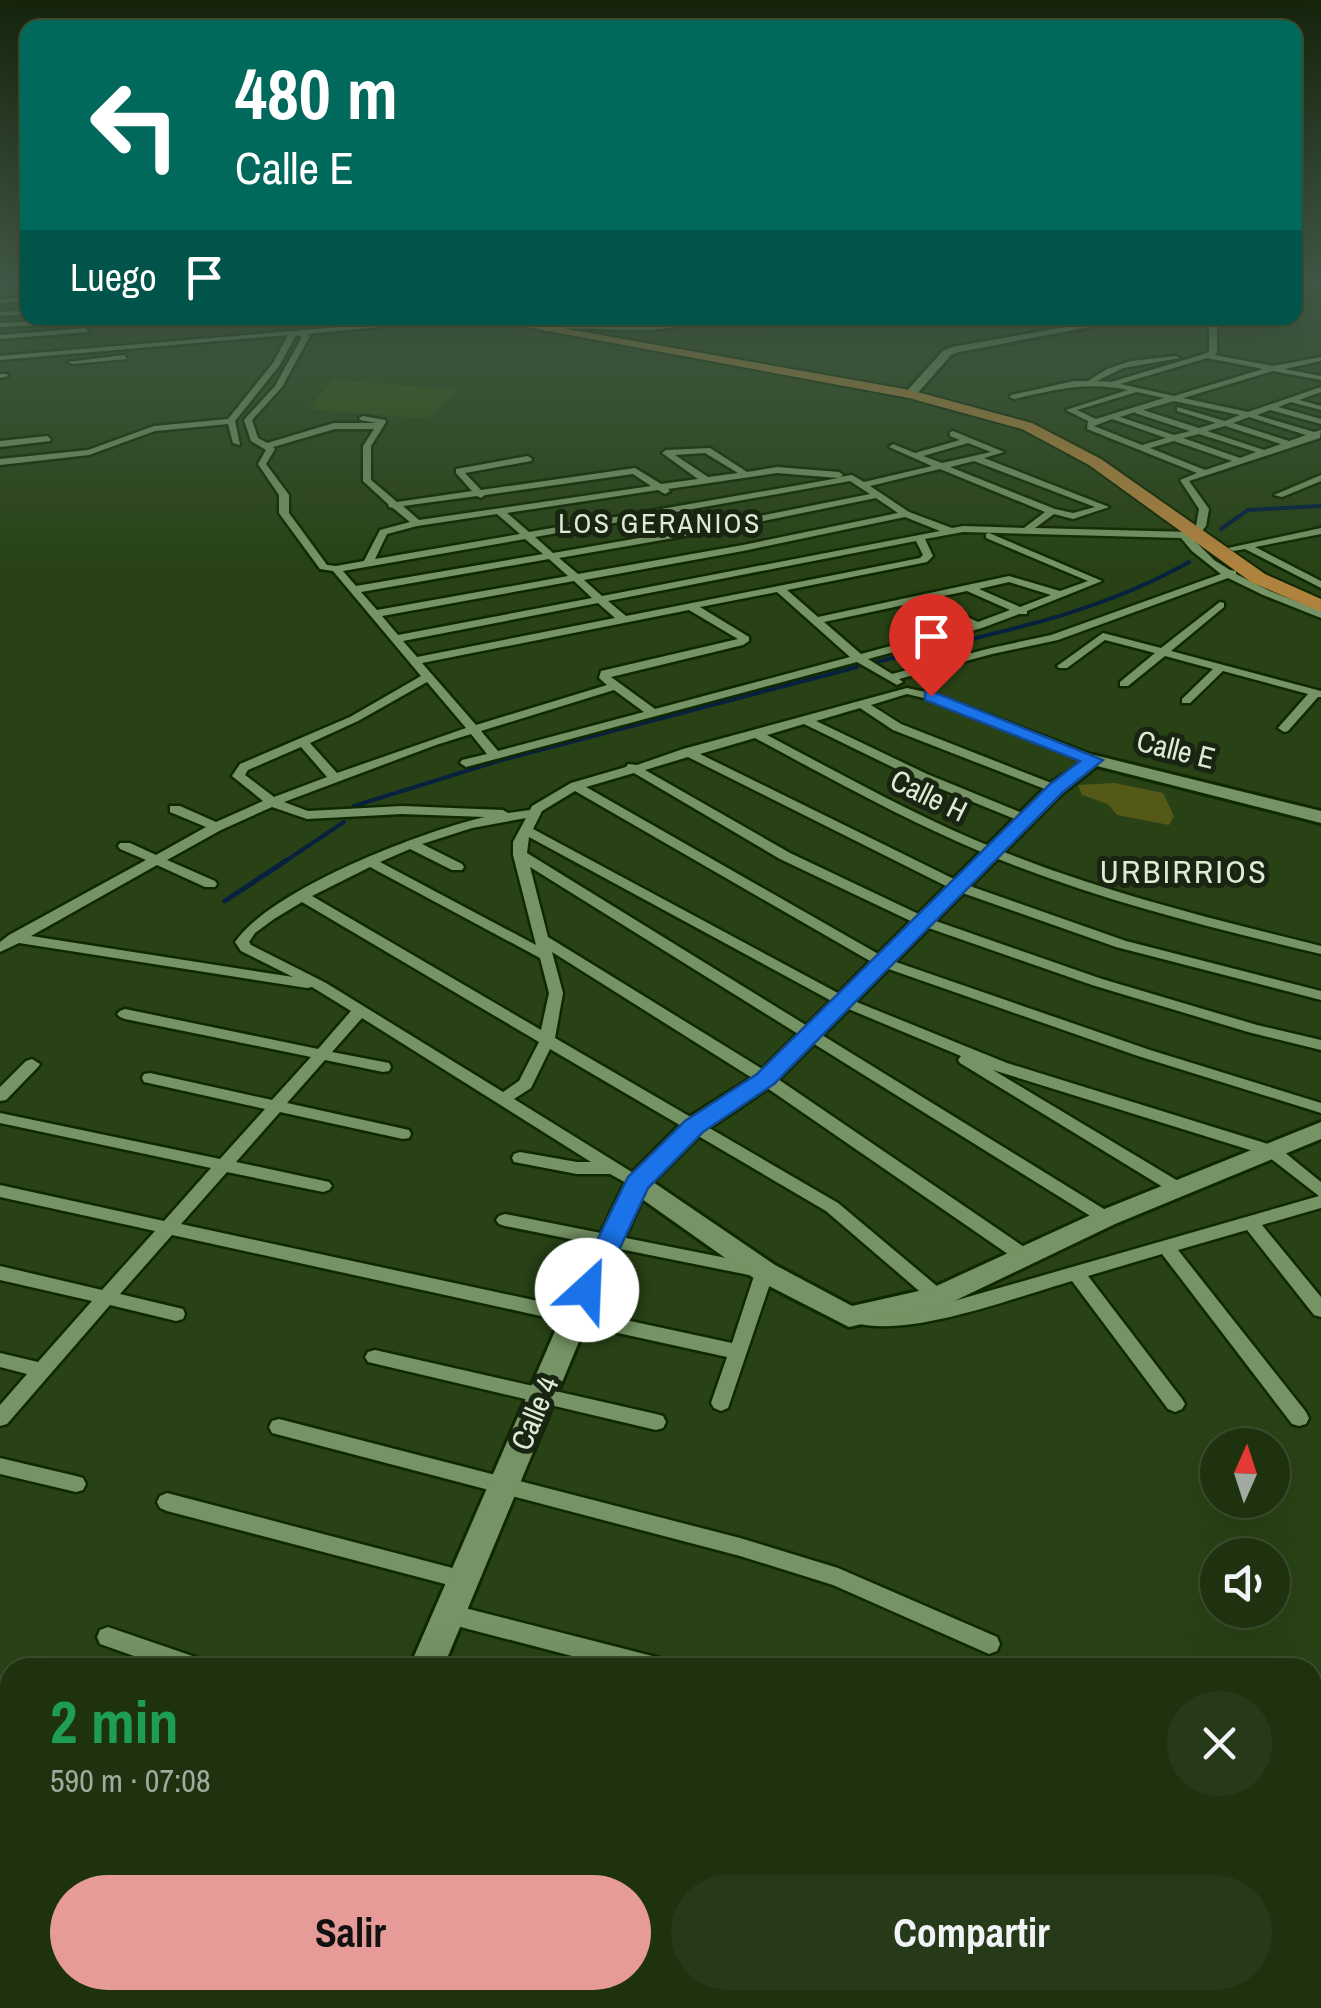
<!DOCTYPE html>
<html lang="es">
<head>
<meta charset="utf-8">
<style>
	body { margin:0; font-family:"Archivo Narrow",sans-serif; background:#263a19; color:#f1f3f6; height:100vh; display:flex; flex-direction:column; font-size:38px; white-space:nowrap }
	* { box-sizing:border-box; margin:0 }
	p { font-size:32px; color:#a1aa9f }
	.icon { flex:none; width:55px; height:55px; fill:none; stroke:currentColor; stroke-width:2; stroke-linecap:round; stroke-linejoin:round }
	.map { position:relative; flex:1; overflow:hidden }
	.drawer { position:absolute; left:0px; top:1658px; width:1322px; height:352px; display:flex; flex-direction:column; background:#1e3210; border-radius:30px 30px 0 0; box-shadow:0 10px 40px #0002,0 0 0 2px #3c4d30 }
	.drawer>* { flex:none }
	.guide { position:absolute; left:20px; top:20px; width:1282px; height:305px; border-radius:20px; box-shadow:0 10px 40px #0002,0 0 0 2px #3c4d30; background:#00695c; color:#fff; overflow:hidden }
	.needle { width:65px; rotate:3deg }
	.controls { position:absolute; left:1200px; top:1428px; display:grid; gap:20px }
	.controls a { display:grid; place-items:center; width:90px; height:90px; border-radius:50%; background:#1e3210; box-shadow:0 10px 40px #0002,0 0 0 2px #3c4d30; font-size:50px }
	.pin { position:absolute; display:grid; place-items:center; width:85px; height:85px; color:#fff; margin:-102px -42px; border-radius:50% 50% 50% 0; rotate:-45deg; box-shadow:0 0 10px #0007 }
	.pin .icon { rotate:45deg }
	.me { position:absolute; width:110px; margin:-55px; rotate:25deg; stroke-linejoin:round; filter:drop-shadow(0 0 8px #0008) }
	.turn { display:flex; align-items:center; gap:35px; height:210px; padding:0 50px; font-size:45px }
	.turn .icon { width:130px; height:130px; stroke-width:2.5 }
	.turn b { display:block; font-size:70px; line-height:85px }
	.then { display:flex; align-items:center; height:95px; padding:0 50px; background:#0003; gap:20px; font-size:38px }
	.round { display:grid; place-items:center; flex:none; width:105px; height:105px; border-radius:52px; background:#263a19 }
	.head { display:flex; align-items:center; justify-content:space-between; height:170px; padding:0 50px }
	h1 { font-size:60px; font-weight:800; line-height:75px; color:#1e9e55 }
	.cta { display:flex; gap:20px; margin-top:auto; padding:20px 50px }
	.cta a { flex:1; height:115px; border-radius:60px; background:#e69b98; color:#111; font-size:40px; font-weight:800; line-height:115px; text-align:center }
	.cta a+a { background:#263a19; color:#f1f3f6 }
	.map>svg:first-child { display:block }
</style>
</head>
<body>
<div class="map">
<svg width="1321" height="2008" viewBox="0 0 1321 2008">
	<rect width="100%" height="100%" fill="#284216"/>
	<path fill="#2e5114" d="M333,380L458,390L428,419L308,409Z"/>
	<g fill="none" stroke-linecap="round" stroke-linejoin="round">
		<path stroke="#07213f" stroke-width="4" d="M1221,529L1248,510L1321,506
			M877,662C983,635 1093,617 1189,562
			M354,806L498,761L857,667
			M284,862L344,822"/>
		<path stroke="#07213f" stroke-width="5" d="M225,901L287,860"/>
	</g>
	<path fill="#545917" d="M1115,783L1163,793L1174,816L1169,825L1117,815L1108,804L1082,795L1078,785Z"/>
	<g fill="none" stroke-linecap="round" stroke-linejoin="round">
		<defs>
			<path id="street" d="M11,283H22L0,290V286Z
				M28,297V301L0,303V299Z
				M28,310V314L0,316V312Z
				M336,318L290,322L83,323L0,327V323L124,318Z
				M445,318H468L307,334L310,336L282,387L252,420L258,438L267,443L334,423H377L360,420L359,418L363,416L385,420L386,422L371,446V480L397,502L472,491L456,473V469L528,456L532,459L531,461L465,473L481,490L635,468L661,484L698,479L662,453L666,450L710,448L747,472L777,467L839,472L843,475L840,477L852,475L864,482L932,466L889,447L893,444L915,453L960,440L950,436V432L953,431L1004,452L984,458L1109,507L1073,519L1054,514L1035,528L1191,532L1196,526L1199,509L1180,480L1197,473L1087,429L1088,421L1066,410L1128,390C1088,381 1053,390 1014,399L1010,397L1011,395L1074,381H1088L1107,369L1131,361L1176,356L1180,358L1123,368L1097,381L1111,382L1201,355L1209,352V328L1220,318H1228L1217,329V353L1214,355L1273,366L1321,357V361L1284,369L1321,376V380L1273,371L1183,398L1248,412L1321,387V392L1299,400L1321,406V410L1291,402L1278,407L1321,419V424L1270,410L1257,415L1314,432L1321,430L1320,438L1189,481L1209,509L1206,526L1197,537L1192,538L1214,560L1230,570L1236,571V574L1270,591L1321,611V618L1263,595L1228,578L1058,640L992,654L899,679L903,682L897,685L857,662L466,767L460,763L462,760L487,754L471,734L436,745L284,802L308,811L402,806L503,810L508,813L530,810L532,806L571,783L626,767L628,764L637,765L683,749L907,688L935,694L1098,757V763H1090L928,699L907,694L871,705L901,724L1059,786V792L1055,793L893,730L860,708L816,721L927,774L1032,817L1033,820L1032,823L1027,824L919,780L804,724L767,735C843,775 919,818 999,850C1103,892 1212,919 1321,946V954C1208,927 1094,899 986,854C907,821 831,779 755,738L700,754L964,884L1126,941L1321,991V1000L1116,947L954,890L688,757L645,770L790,853L927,918L1102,979L1257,1025L1321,1040V1050L1248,1032L1092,985L917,924L780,859L634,773L586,787L887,959L1150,1050L1321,1103V1113L1138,1056L877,965L575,791L542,811L533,829L849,999L1007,1063L1278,1147L1321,1182V1208L1262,1225L1321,1297V1317L1314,1315L1247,1230L1178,1250L1306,1412L1309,1418L1306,1424L1299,1426L1292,1424L1162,1254L1088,1276L1182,1399L1185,1404L1182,1409L1175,1412L1168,1409L1072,1281C1016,1297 910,1338 856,1323L854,1318L856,1313L863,1311L890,1314L940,1305L1319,1196L1266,1155L993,1070L1183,1184L1186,1188L1183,1192H1171L960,1063L958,1060L961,1056L839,1005L529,837L527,853L1112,1214L1115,1218L1112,1222H1100L530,867L548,937L772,1075L1033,1253L1036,1258L1033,1263L1027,1264L1021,1263L760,1083L552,952L563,993L555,1038L838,1203L944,1292L947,1297L944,1302L938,1304L932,1302L826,1211L550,1049L531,1088L514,1099L643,1179L646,1183L643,1187L637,1189L610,1174H577L514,1162L512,1158L514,1154L520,1152L577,1162H591L362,1018L332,1052L389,1063L391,1067L389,1071L383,1072L325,1060L287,1103L409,1130L411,1134L409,1138L403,1139L280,1112L236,1162L329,1182L332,1186L329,1190L323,1192L227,1172L181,1224L732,1343L754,1276L505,1226L499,1224L496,1220L499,1216L505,1214L771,1267L774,1272L728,1408L721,1411L714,1408L711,1403L727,1357L172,1235L120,1294L183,1309L185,1314L183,1319L176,1321L110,1305L7,1424L0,1426V1405L27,1374L0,1367V1353L38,1362L92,1301L0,1280V1266L102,1290L155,1231L0,1197V1185L164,1221L211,1168L0,1123V1113L220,1159L265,1109L144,1082L142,1078L144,1074L150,1073L272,1100L311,1057L125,1019L120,1017L117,1014L120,1011L125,1009L318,1049L351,1011L312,987L307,988L19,943L0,952V942L9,935L146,860L120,849L118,846L120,843H130L156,855L206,827L170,812V806H180L216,822L263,801L232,776L240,764L350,717L421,676L333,571L320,569L279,513V495L258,464L266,450L251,441L244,420L275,386L302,337L296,335L279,366L235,421L240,445L233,443L228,424L155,431L89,455L0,465V459L88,450L154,426L228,419L273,363L288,335L0,360V356ZM1207,358L1263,369L1174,396L1120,384ZM1137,392L1164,398L1096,419L1077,410ZM1174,401L1240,415L1225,421L1177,407V411L1216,423L1199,428L1143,410ZM1135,412V413L1190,431L1174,435L1120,417ZM1249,417L1306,435L1289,441L1233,423ZM1112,419L1166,438L1142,445L1094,426ZM1225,426L1281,444L1264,450L1207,431ZM335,429H374L363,446V481L388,504L389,507L393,508L410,522L380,530L364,561L336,566L327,565L289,513V495L266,464L275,449L273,447ZM1199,434L1256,452L1240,458L1183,438ZM1174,441L1232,461L1205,470L1150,448ZM968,443L991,452L942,463L923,456ZM705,453L738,473L708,477L675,455ZM974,461L1095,507L1073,513L1055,509L950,467ZM940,469L1045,512L1024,528L963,526L952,528L909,512L870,486ZM777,473L839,478L529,532L507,513L658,490L665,494L670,491L668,489ZM633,474L651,486L419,520L403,506L477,496L481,498L485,495ZM850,481L870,494L714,525L553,553L535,537ZM876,498L898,513L743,545L578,574L559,558L714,531ZM497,514L520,534L375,559L387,534L417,526ZM905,517L940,531L602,596L584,580L743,551ZM963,532L1181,538L1192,551L1221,574L1051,635L991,648L892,674L868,659L982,628L1019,614H1027V611L1102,581L989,533L986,534V538L1088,581L1060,591L1009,576L818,617L787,590L927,562L933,556L925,539ZM525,539L543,554L356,586L343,571ZM916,541L923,555L920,558L626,616L608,601ZM549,559L568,576L377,610L361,592ZM574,581L592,598L398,635L382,616ZM1009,582L1051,595L1020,607L979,589ZM967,591L1010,610L978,622L929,599ZM777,592L850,657L655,709L611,677L743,645L749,641V637L700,607ZM918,602L968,625L861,654L824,622ZM598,603L615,618L417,657L403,641ZM689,610L738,639L601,671L599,678L607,685L476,725L422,663ZM427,682L466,728L337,773L310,743L358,721ZM614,690L644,712L498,751L481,731ZM301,747L327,777L274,797L245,775L248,770ZM272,807L307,819L402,814L485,817C420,832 272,889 235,942L241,951L293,977L31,936L157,865L205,887H215L217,884L215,881L167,860L221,830ZM526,818L513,842V855L536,945L380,862L410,849L452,870H462L464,867L462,864L422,844L472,828ZM370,867L540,958L549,993L541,1030L312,896ZM302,902L539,1042L519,1081L503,1092L326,983L251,945L249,942L255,933L274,919Z
				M690,318H699C652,342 595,322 545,331L541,329C587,311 641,335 690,318Z
				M1013,318H1033L1090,325L1086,327Z
				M1124,318H1134L1130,320Z
				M1254,318H1260L1261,321L1254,323Z
				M86,328L89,332L0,339V335Z
				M124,355L127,359L72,364L68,362Z
				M0,374H7L8,376L0,378Z
				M47,436L51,439L50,441L0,447V441Z
				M1321,475V481L1282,497L1274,495Z
				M1321,528V534L1255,547L1321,581V588L1245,549L1233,551L1228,548Z
				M1220,602L1224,603V607L1171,651L1321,691V697H1318L1288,731L1284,732L1278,728L1308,694L1223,671L1190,703H1182V699L1213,669L1165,656L1128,686H1120V682L1155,653L1105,640L1067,668H1059L1057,666L1103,633L1161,648Z
				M32,1059L40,1064L38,1067L6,1100L0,1101V1087L26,1061Z
				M375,1350L656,1414L663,1416L666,1422L663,1428L656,1430L368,1362L365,1357L368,1352Z
				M279,1419L740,1538L838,1568L997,1637L1000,1644L997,1651L989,1654L833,1585L740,1556L272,1433L269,1427L272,1421Z
				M0,1458L76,1476L83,1478L86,1484L83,1490L76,1492L0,1474Z
				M167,1493L464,1571L472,1573L475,1580L472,1587L464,1589L167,1511L160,1508L157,1502L160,1496Z
				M449,1604L660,1658L668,1661L671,1668H618L449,1624L441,1621L438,1614L441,1607Z
				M108,1627L207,1661L210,1668H168L100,1644L97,1637L100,1630Z
				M0,1869L10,1874V1900L0,1895Z
				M244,2000H284L287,2008H247Z"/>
			<path id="secondary" d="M1295,283H1301L1295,287Z
				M1117,318H1137L959,352L951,355L914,397L904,394L943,351L952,347Z
				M1094,755L1321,811V823L1097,766L1062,793L774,1084L703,1132L653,1182L775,1265L852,1306L932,1288L1097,1212L1321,1122V1139L1115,1224L948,1304L849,1327L755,1279L642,1199L590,1315L443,1668H409L562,1315L628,1177L685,1120L758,1074L1048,785Z
				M265,2000H306L303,2008H262Z"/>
			<path id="highway" d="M479,318H505L910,390L1032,423L1101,459L1265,574L1321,599V612L1251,582L1089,465L1022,429L909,398Z"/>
		</defs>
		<use href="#street" stroke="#0f2800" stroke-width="5"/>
		<use href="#secondary" stroke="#0f2800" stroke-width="6"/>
		<use href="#highway" stroke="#0f2800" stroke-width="4"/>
		<use href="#street" fill="#759364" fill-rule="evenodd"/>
		<use href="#secondary" fill="#759364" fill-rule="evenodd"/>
		<use href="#highway" fill="#af823e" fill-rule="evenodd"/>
	</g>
	<linearGradient id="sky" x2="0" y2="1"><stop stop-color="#16240c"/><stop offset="0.5" stop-color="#425a47"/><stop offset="1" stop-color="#425a47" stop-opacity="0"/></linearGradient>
	<rect width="1321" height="564" fill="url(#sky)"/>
	<path fill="#1a73e8" stroke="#114b97" stroke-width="2.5" d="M931,691L1103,760L1062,793L774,1084L703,1132L648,1188L597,1297H577L573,1290L628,1177L685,1121L757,1074L1049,785L1080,761L925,700V692Z"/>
	<g text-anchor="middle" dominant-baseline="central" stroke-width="10" stroke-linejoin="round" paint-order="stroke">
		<g font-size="28" letter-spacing="2.5" fill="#dbecd2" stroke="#192512">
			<text x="660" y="523">LOS GERANIOS</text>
		</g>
		<g font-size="30" fill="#dbecd2" stroke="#192512">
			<text transform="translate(1176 749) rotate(14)">Calle E</text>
			<text transform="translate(929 795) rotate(26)">Calle H</text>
			<text transform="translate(534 1413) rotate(-67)">Calle 4</text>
		</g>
		<g font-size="32" letter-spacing="2.5" fill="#dbecd2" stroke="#192512">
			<text x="1184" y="871">URBIRRIOS</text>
		</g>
	</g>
</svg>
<div class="controls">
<a><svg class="needle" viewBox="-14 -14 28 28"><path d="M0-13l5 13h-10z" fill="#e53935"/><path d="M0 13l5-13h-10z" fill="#a1aa9f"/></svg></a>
<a><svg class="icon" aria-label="sound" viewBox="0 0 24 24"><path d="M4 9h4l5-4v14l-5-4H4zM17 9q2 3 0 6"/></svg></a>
</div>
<div class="pin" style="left:931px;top:696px;background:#d93025"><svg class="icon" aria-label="arrive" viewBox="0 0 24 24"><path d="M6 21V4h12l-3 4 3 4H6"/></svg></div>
<svg class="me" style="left:587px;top:1290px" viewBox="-20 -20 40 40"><circle r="19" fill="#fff"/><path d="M0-13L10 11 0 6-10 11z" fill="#1a73e8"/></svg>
<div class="guide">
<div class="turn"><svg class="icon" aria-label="left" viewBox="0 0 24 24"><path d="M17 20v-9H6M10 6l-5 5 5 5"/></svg><div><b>480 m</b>Calle E</div></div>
<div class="then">Luego<svg class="icon" aria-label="arrive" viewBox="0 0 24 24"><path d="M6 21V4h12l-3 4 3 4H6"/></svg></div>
</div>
<section class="drawer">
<div class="head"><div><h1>2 min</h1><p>590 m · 07:08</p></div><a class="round"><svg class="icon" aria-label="close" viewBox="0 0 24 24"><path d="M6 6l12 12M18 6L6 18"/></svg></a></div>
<div class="cta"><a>Salir</a><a>Compartir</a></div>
</section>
</div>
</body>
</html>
